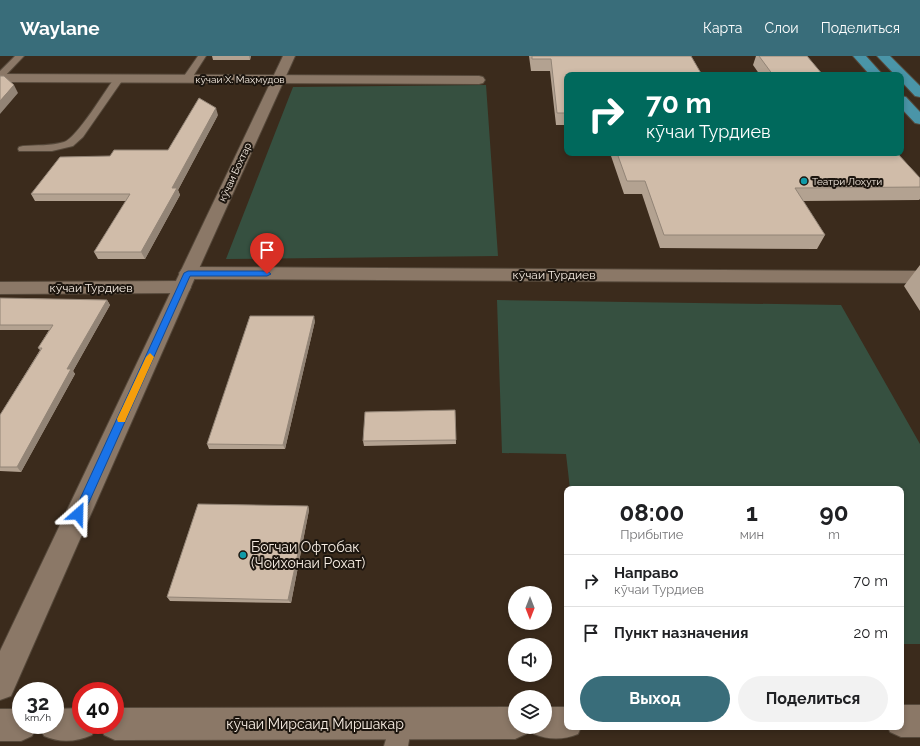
<!DOCTYPE html>
<html lang="ru">
<head>
<meta charset="utf-8">
<style>
	body { margin:0; font-family:Raleway,sans-serif; background:#f2f2f2; color:#202124; height:100vh; display:flex; flex-direction:column; font-size:15px; white-space:nowrap }
	* { box-sizing:border-box; margin:0 }
	p { font-size:13px; color:#757577 }
	.icon { flex:none; width:22px; height:22px; fill:none; stroke:currentColor; stroke-width:2; stroke-linecap:round; stroke-linejoin:round }
	.map { position:relative; flex:1; overflow:hidden }
	.sheet { position:absolute; left:564px; top:430px; width:340px; height:244px; display:flex; flex-direction:column; background:#fff; border-radius:8px; box-shadow:0 2px 6px #0003 }
	.sheet>* { flex:none }
	.hud { position:absolute; left:564px; top:16px; width:340px; height:84px; border-radius:8px; box-shadow:0 2px 6px #0003; background:#00695c; color:#fff; overflow:hidden }
	.needle { width:26px; rotate:180deg }
	.tools { position:absolute; left:508px; top:530px; display:grid; gap:8px }
	.tools a { display:grid; place-items:center; width:44px; height:44px; border-radius:50%; background:#fff; box-shadow:0 2px 6px #0003; font-size:20px }
	.speed { position:absolute; left:12px; top:626px; display:flex; gap:8px; font-size:20px; font-weight:700; text-align:center }
	.speed>* { display:grid; place-content:center; width:52px; height:52px; border-radius:50%; background:#fff; box-shadow:0 2px 6px #0003; line-height:1 }
	.speed small { font-size:10px; font-weight:400 }
	.speed .limit { border:6px solid #d22; background:#fff; color:#111 }
	.pin { position:absolute; display:grid; place-items:center; width:34px; height:34px; color:#fff; margin:-41px -17px; border-radius:50% 50% 50% 0; rotate:-45deg; box-shadow:0 0 4px #0007 }
	.pin .icon { rotate:45deg }
	.me { position:absolute; width:44px; margin:-22px; rotate:25deg; stroke-linejoin:round; filter:drop-shadow(0 0 3px #0008) }
	.turn { display:flex; align-items:center; gap:14px; height:84px; padding:0 16px; font-size:18px }
	.turn .icon { width:52px; height:52px; stroke-width:2.5 }
	.turn b { display:block; font-size:28px; line-height:34px }
	.eta { display:flex; justify-content:space-evenly; align-items:center; height:68px; text-align:center }
	.eta b { font-size:24px; font-weight:700; line-height:28px }
	.button { display:flex; gap:8px; margin-top:auto; padding:8px 16px }
	.button a { flex:1; height:46px; border-radius:24px; background:#396d7a; color:#fff; font-size:16px; font-weight:700; line-height:46px; text-align:center }
	.button a+a { background:#f2f2f2; color:#202124 }
	ul { padding:0; list-style:none }
	li { display:flex; align-items:center; gap:12px; height:52px; padding:0 16px; border-top:1px solid #e0e0e0 }
	li div { flex:1 }
	li b { display:block; font-size:15px }
	li em { font-style:normal }
	header { display:flex; align-items:center; gap:24px; box-sizing:border-box; height:56px; padding:0 20px; background:#396d7a; color:#fff }
	header strong { font-size:19px }
	nav { display:flex; gap:22px; margin-inline-start:auto; font-size:14px }
	.map>svg:first-child { display:block }
</style>
</head>
<body>
<header>
<strong>Waylane</strong>
<nav><a>Карта</a><a>Слои</a><a>Поделиться</a></nav>
</header>
<div class="map">
<svg width="920" height="690" viewBox="0 0 920 690">
	<rect width="100%" height="100%" fill="#3b2b1c"/>
	<path fill="#365040" d="M486,29L498,200L226,203L293,31Z
		M497,244L841,249L920,388V588H901V433H570L566,398L502,397Z"/>
	<g fill="none" stroke-linecap="round" stroke-linejoin="round">
		<defs>
			<path id="service" d="M15,0H24L3,22L0,23V15Z
				M198,0H206L190,25H184L182,23Z
				M119,19L124,22L83,81L73,90L52,95H19L18,93L19,91L23,90C36,89 51,90 64,86C77,82 106,33 116,20Z
				M401,656L409,659L412,667L408,690H384L393,659Z"/>
			<path id="minor" d="M0,18L479,20L483,21L485,24L483,27L479,28L0,26Z
				M188,211L920,215V227L188,223L182,221L179,217L182,213Z
				M182,225L189,227L191,231L189,235L182,237L0,238V226Z"/>
			<path id="tertiary" d="M283,0H295L197,217L11,640L0,644V595Z
				M901,649H920V681H901L890,676L888,671H901Z
				M515,651V671H529L526,678L515,683L115,684L104,679L100,669H115V652Z
				M545,651H567V671H581L578,678C563,684 549,684 534,678L531,671H545Z
				M81,652V669H96L92,679C76,686 60,687 44,680L39,669H55V653Z
				M0,653H21V669H37L32,680L21,685H0Z"/>
			<path id="trunk" d="M853,0H866L883,19H870Z
				M877,0H890L920,30V41L915,40L901,25V19H895Z
				M901,40L906,41L920,56V68L915,67L901,52Z"/>
		</defs>
		<use href="#service" stroke="#55483a" stroke-width="2"/>
		<use href="#minor" stroke="#55483a" stroke-width="2"/>
		<use href="#tertiary" stroke="#55483a" stroke-width="2"/>
		<use href="#trunk" stroke="#55483a" stroke-width="2"/>
		<use href="#service" fill="#8b7867" fill-rule="evenodd"/>
		<use href="#minor" fill="#8b7867" fill-rule="evenodd"/>
		<use href="#tertiary" fill="#8b7867" fill-rule="evenodd"/>
		<use href="#trunk" fill="#4a95a8" fill-rule="evenodd"/>
	</g>
	<path fill="#b3a291" d="M212,0H251L250,4H213Z
		M529,0H691L567,19V69H556L550,15H531Z
		M756,0H759L823,19H760L753,9Z
		M218,59L178,134L180,139L145,203H98L94,196L126,145H35L31,138L110,100L168,94Z
		M610,97H897L920,122V143L919,144L803,145L825,179L817,193L660,192L642,138H624Z
		M920,209V255L904,230Z
		M0,242L107,244L110,249L73,315L75,318L21,416L0,415V359L40,294L38,292L49,274H0Z
		M315,265L285,393H209L207,388Z
		M455,354L456,388L364,390L363,385Z
		M308,450L309,454L291,547L170,545L167,541Z"/>
	<path fill="#928476" d="M249,0H251L250,4Z
		M14,29L18,37L0,58V45Z
		M216,52L218,59L178,134L180,139L145,203L141,196L172,132Z
		M107,244L110,249L73,315L75,318L21,416L17,411L67,313Z
		M314,260L315,265L285,393L283,389Z
		M308,450L309,454L291,547L288,544Z"/>
	<path fill="#d0bca9" stroke="#928476" d="M532,0H691L702,19H567V57H557L551,3H532Z
		M759,0H807L823,19H773Z
		M0,20H4L14,29L0,45Z
		M199,42L216,52L172,132H177L141,196H94L130,138H31L60,101L110,100L114,94H168Z
		M617,97H897L920,122V131L795,132L825,179H664L645,125H627Z
		M0,242L107,244L67,313H71L17,411H0V359L42,292H38L53,269H0Z
		M250,260H314L283,389L207,388Z
		M455,354L456,384L363,385L365,356Z
		M198,448L308,450L288,544L167,541Z"/>
	<path fill="#1a73e8" stroke="#114b97" d="M188,215H267L271,218L267,220H190L82,462L78,463L74,462L73,458L184,217Z"/>
	<path fill="#f59e0b" d="M150,297L154,301L126,363L125,366H118L117,363L146,301Z"/>
	<g fill="#0f9aa8" stroke="#1d160f" stroke-width="1.5">
		<circle cx="804" cy="125" r="4"/>
		<circle cx="243" cy="499" r="4"/>
	</g>
	<g text-anchor="middle" dominant-baseline="central" stroke-width="4" stroke-linejoin="round" paint-order="stroke">
		<g font-size="10" fill="#f7ede3" stroke="#1d160f">
			<text x="240" y="23">кӯчаи Х. Маҳмудов</text>
			<text transform="translate(235 116) rotate(-65)">кӯчаи Бохтар</text>
		</g>
		<g font-size="10" fill="#f7ede3" stroke="#1d160f" text-anchor="start">
			<text x="812" y="125">Театри Лоҳути</text>
		</g>
		<g font-size="12" fill="#f7ede3" stroke="#1d160f">
			<text x="554" y="219">кӯчаи Турдиев</text>
			<text x="91" y="232">кӯчаи Турдиев</text>
		</g>
		<g font-size="14" fill="#f7ede3" stroke="#1d160f" text-anchor="start">
			<text x="251" y="491">Богчаи Офтобак<tspan x="251" dy="16">(Чойхонаи Рохат)</tspan></text>
		</g>
		<g font-size="14" fill="#f7ede3" stroke="#1d160f">
			<text x="315" y="668">кӯчаи Мирсаид Миршакар</text>
		</g>
	</g>
</svg>
<div class="tools">
<a><svg class="needle" viewBox="-14 -14 28 28"><path d="M0-13l5 13h-10z" fill="#e53935"/><path d="M0 13l5-13h-10z" fill="#757577"/></svg></a>
<a><svg class="icon" aria-label="sound" viewBox="0 0 24 24"><path d="M4 9h4l5-4v14l-5-4H4zM17 9q2 3 0 6"/></svg></a>
<a><svg class="icon" aria-label="layers" viewBox="0 0 24 24"><path d="M12 4l9 5-9 5-9-5zM3 14l9 5 9-5"/></svg></a>
</div>
<div class="speed"><div>32<small>km/h</small></div><div class="limit">40</div></div>
<div class="pin" style="left:267px;top:218px;background:#d93025"><svg class="icon" aria-label="arrive" viewBox="0 0 24 24"><path d="M6 21V4h12l-3 4 3 4H6"/></svg></div>
<svg class="me" style="left:78px;top:458px" viewBox="-20 -20 40 40"><path d="M0-17L14 15 0 8-14 15z" fill="#1a73e8" stroke="#fff" stroke-width="4"/></svg>
<div class="hud">
<div class="turn"><svg class="icon" aria-label="right" viewBox="0 0 24 24"><path d="M7 20v-9h11M14 6l5 5-5 5"/></svg><div><b>70 m</b>кӯчаи Турдиев</div></div>
</div>
<section class="sheet">
<div class="eta">
<div><b>08:00</b><p>Прибытие</p></div>
<div><b>1</b><p>мин</p></div>
<div><b>90</b><p>m</p></div>
</div>
<ul>
<li><svg class="icon" aria-label="right" viewBox="0 0 24 24"><path d="M7 20v-9h11M14 6l5 5-5 5"/></svg><div><b>Направо</b><p>кӯчаи Турдиев</p></div><em>70 m</em></li>
<li><svg class="icon" aria-label="arrive" viewBox="0 0 24 24"><path d="M6 21V4h12l-3 4 3 4H6"/></svg><div><b>Пункт назначения</b></div><em>20 m</em></li>
</ul>
<div class="button"><a>Выход</a><a>Поделиться</a></div>
</section>
</div>
</body>
</html>
